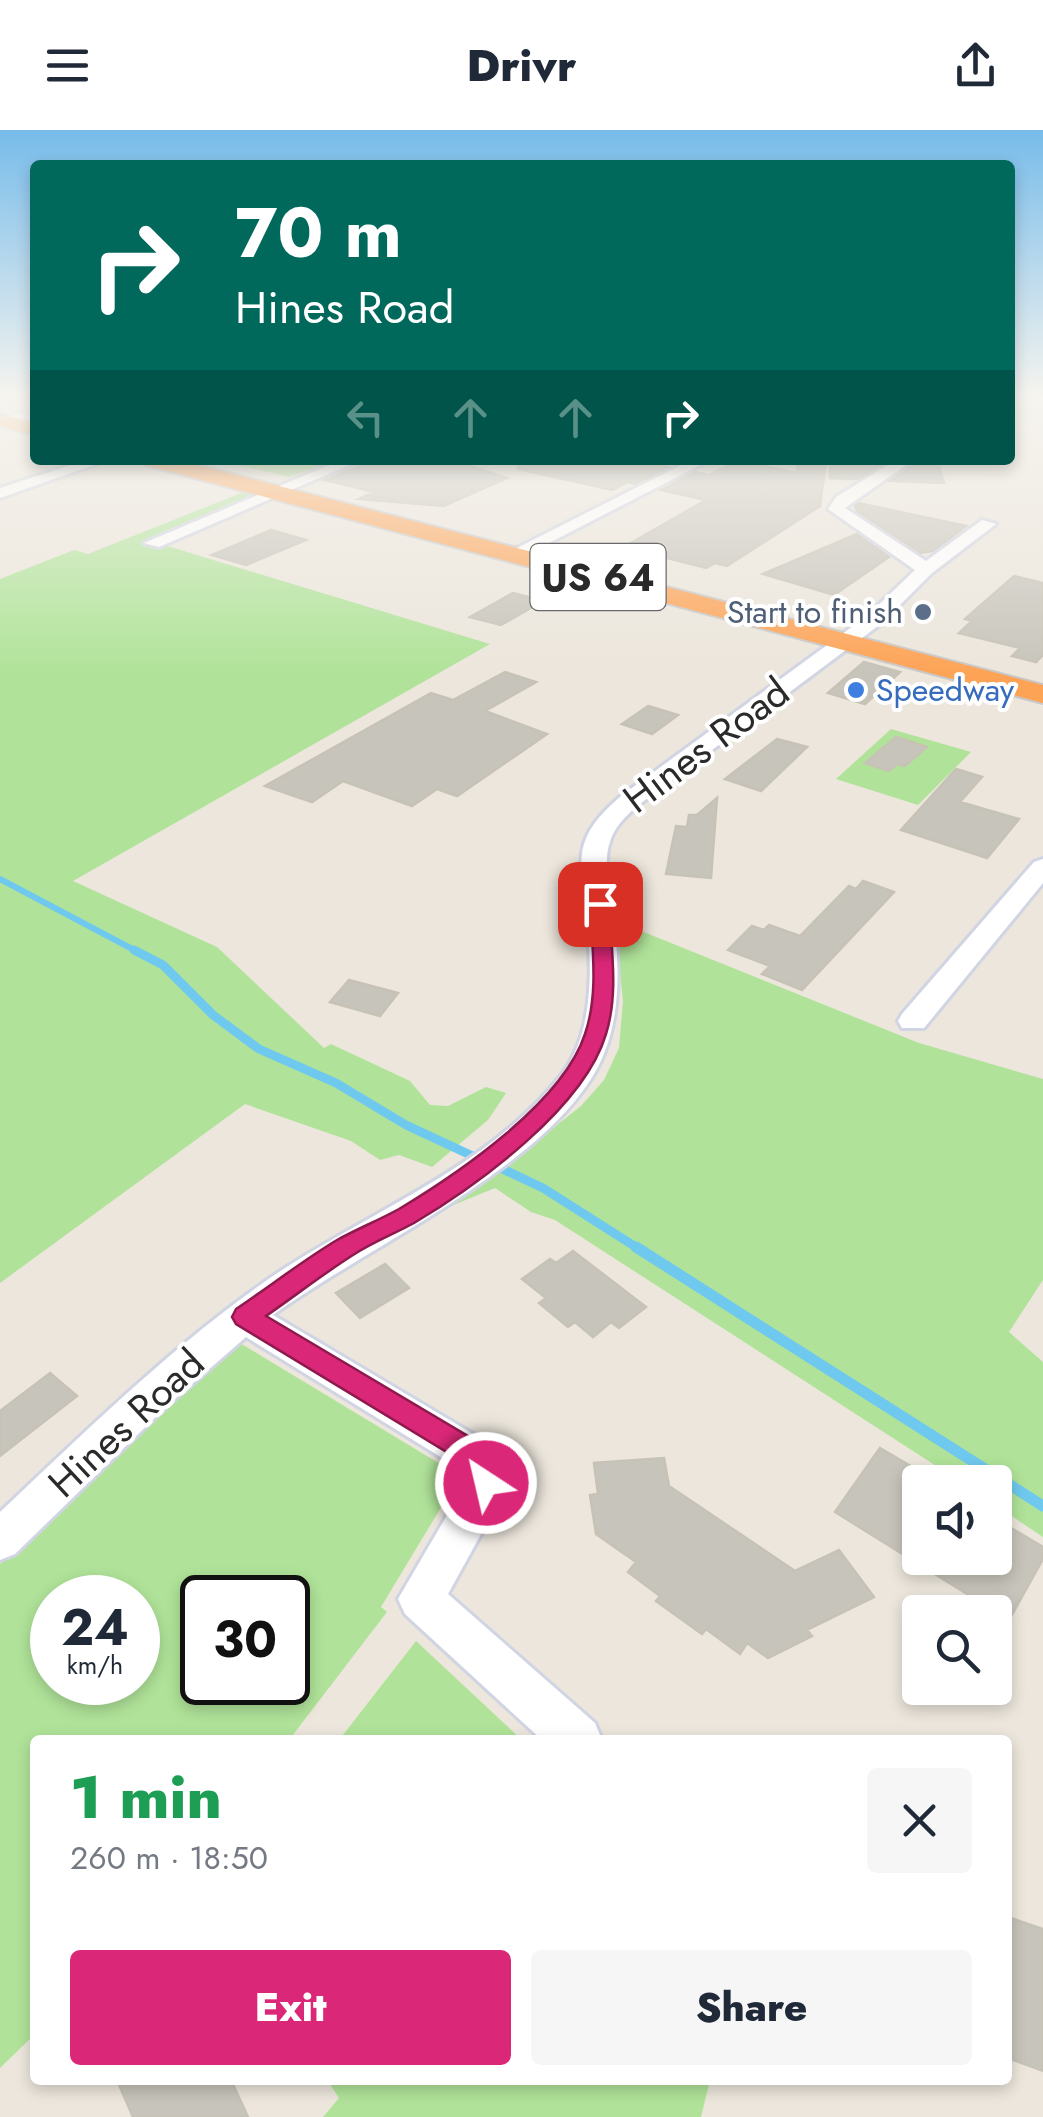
<!DOCTYPE html>
<html lang="en">
<head>
<meta charset="utf-8">
<style>
	body { margin:0; font-family:Jost,sans-serif; background:#f6f6f7; color:#1f2937; height:100vh; display:flex; flex-direction:column; font-size:38px; white-space:nowrap }
	* { box-sizing:border-box; margin:0 }
	p { font-size:32px; color:#747a83 }
	.icon { flex:none; width:55px; height:55px; fill:none; stroke:currentColor; stroke-width:2; stroke-linecap:round; stroke-linejoin:round }
	.map { position:relative; flex:1; overflow:hidden }
	.details { position:absolute; left:30px; top:1605px; width:982px; height:350px; display:flex; flex-direction:column; background:#fff; border-radius:10px; box-shadow:0 5px 15px #0003 }
	.details>* { flex:none }
	.guide { position:absolute; left:30px; top:30px; width:985px; height:305px; border-radius:10px; box-shadow:0 5px 15px #0003; background:#00695c; color:#fff; overflow:hidden }
	.buttons { position:absolute; left:902px; top:1335px; display:grid; gap:20px }
	.buttons a { display:grid; place-items:center; width:110px; height:110px; border-radius:10px; background:#fff; box-shadow:0 5px 15px #0003; font-size:50px }
	.speed { position:absolute; left:30px; top:1445px; display:flex; gap:20px; font-size:50px; font-weight:700; text-align:center }
	.speed>* { display:grid; place-content:center; width:130px; height:130px; border-radius:50%; background:#fff; box-shadow:0 5px 15px #0003; line-height:1 }
	.speed small { font-size:25px; font-weight:400 }
	.speed .limit { border:5px solid #111; border-radius:15px; background:#fff; color:#111 }
	.pin { position:absolute; display:grid; place-items:center; width:85px; height:85px; color:#fff; margin:-42px; border-radius:20px; box-shadow:0 5px 15px #0006 }
	.me { position:absolute; width:110px; margin:-55px; rotate:325deg; stroke-linejoin:round; filter:drop-shadow(0 0 8px #0008) }
	.turn { display:flex; align-items:center; gap:35px; height:210px; padding:0 40px; font-size:45px }
	.turn .icon { width:130px; height:130px; stroke-width:2.5 }
	.turn b { display:block; font-size:70px; line-height:85px }
	.lanes { display:flex; align-items:center; height:95px; padding:0 40px; background:#0003; justify-content:center; gap:50px; direction:ltr }
	.lanes .off { opacity:.35 }
	.round { display:grid; place-items:center; flex:none; width:105px; height:105px; border-radius:10px; background:#f6f6f7 }
	.summary { display:flex; align-items:center; justify-content:space-between; height:170px; padding:0 40px }
	h1 { font-size:60px; font-weight:800; line-height:75px; color:#1e9e55 }
	.primary-button { display:flex; gap:20px; margin-top:auto; padding:20px 40px }
	.primary-button a { flex:1; height:115px; border-radius:10px; background:#db2777; color:#fff; font-size:40px; font-weight:800; line-height:115px; text-align:center }
	.primary-button a+a { background:#f6f6f7; color:#1f2937 }
	header { display:flex; justify-content:space-between; align-items:center; height:130px; padding:0 40px; background:#fff; font-size:45px; font-weight:800 }
	.map>svg:first-child { display:block }
</style>
</head>
<body>
<header><svg class="icon" aria-label="menu" viewBox="0 0 24 24"><path d="M4 6h16M4 12h16M4 18h16"/></svg>Drivr<svg class="icon" aria-label="share" viewBox="0 0 24 24"><path d="M12 15V3M7 8l5-5 5 5M5 13v7h14v-7"/></svg></header>
<div class="map">
<svg width="1043" height="1987" viewBox="0 0 1043 1987">
	<rect width="100%" height="100%" fill="#ece6dc"/>
	<path fill="#b0e399" fill-rule="evenodd" d="M216,330H336L289,347Z
		M241,363L256,365L161,414L490,514L73,751L217,817L324,918L331,914L410,951L430,975L448,976L486,957L506,963L488,990L432,1037L399,1025L380,1030L351,1011L245,974L0,1153V449L74,420L88,424Z
		M891,599L971,622L918,675L836,649Z
		M614,790L919,913L1043,949V1150L1009,1202L1043,1232V1407L995,1375V1352H961L555,1090L531,1082L495,1058L451,1076V1072L485,1052L581,976L604,950L619,918L623,871Z
		M235,1210L460,1346L381,1477L387,1482L289,1610H35V1904L0,1938V1434ZM52,1468H138V1552H52ZM202,1468H288V1552H202Z
		M416,1511L522,1610H339Z
		M327,1950H710L701,1987H323L339,1968Z"/>
	<g fill="none" stroke-linecap="round" stroke-linejoin="round">
		<path stroke="#6fc9ee" stroke-width="6" d="M0,749L138,822"/>
		<path stroke="#6fc9ee" stroke-width="9" d="M134,820L163,835L213,885L259,919L336,953L406,995L479,1029
			M494,1035L543,1058L639,1119"/>
		<path stroke="#6fc9ee" stroke-width="11" d="M636,1117L1043,1376"/>
	</g>
	<path fill="#c7c4bb" stroke="#c7c2b6" stroke-width="2.5" d="M376,330H452L507,348L444,376L359,369L374,362L325,350Z
		M519,330H637L669,337L636,354L628,352L612,360L518,339Z
		M798,330H826L820,376L727,436L715,433L706,438L624,417L706,370L661,360L695,342L709,345L738,331L797,343Z
		M831,330H889L858,349L830,348Z
		M917,330H937L944,353L890,351Z
		M858,373L966,396L933,421L920,423L857,381L855,376Z
		M271,400L306,410L246,435L212,425Z
		M857,404L889,427L834,465L763,444Z
		M1014,446L1043,453V525L1036,532L1012,526L1020,518L959,503L972,491L965,489Z
		M513,463L543,471L501,495L470,487Z
		M864,532L900,542L865,574L828,563Z
		M505,542L536,552L485,581L547,604L457,666L437,659L412,676L343,651L312,672L265,656L431,563L453,570Z
		M648,576L678,585L652,604L622,594Z
		M896,607L927,617L905,636L897,634L889,641L865,633Z
		M777,609L807,617L761,661L725,649Z
		M956,639L982,647L960,672L1019,689L987,728L901,700Z
		M717,668L711,748L666,744L676,696L687,697L689,685H697Z
		M863,751L894,762L802,860L762,844L770,836L728,820L752,796L764,800L769,795L800,806L849,756L856,759Z
		M349,850L398,863L380,886L330,872Z
		M573,1121L646,1177L619,1198L611,1192L593,1207L575,1192L568,1197L539,1173L546,1168L522,1149L550,1129L556,1133Z
		M385,1134L409,1158L360,1188L336,1163Z
		M50,1243L77,1266L0,1326V1281Z
		M880,1318L938,1352H920V1428H995V1413L1006,1395L1043,1417V1429L1009,1490L835,1382Z
		M664,1328L669,1356L795,1441L839,1420L874,1467L807,1500L812,1506L768,1528L747,1513L740,1524L706,1499L702,1504L656,1471L660,1466L628,1442L636,1432L596,1404L590,1365L598,1364L594,1333Z
		M1008,1787L1043,1799V1941L1008,1928Z
		M117,1950H231L248,1987H133Z"/>
	<g fill="none" stroke-linecap="round" stroke-linejoin="round">
		<defs>
			<path id="minor" d="M23,282L30,286L28,289L0,297V289Z
				M86,330H108L0,368V358Z
				M341,330H361L159,417L144,413Z
				M691,330H710L518,429L503,425Z
				M896,330H913L845,378L926,431L982,390L996,394L932,443L882,493L637,676C626,686 614,697 610,712C603,731 610,753 612,772C619,827 624,886 598,937C544,1039 366,1117 273,1185L495,1317L507,1340L501,1368L448,1464L595,1593L602,1610H542L405,1484L398,1469L460,1363L465,1342L246,1207L168,1275L15,1424L0,1430V1382C87,1300 172,1216 270,1148C367,1082 488,1039 562,944C597,898 591,827 586,774C584,754 578,733 584,714C590,694 606,679 621,666L868,485L915,440L828,379L836,367Z
				M1043,729V753L924,898H902L898,891L902,884L1034,732Z"/>
			<path id="highway" d="M0,284L35,293V305L0,296Z
				M142,330H179L1043,555V573L145,335Z"/>
		</defs>
		<use href="#minor" stroke="#d1d4e3" stroke-width="6"/>
		<use href="#highway" stroke="#c8c8c8" stroke-width="4"/>
		<use href="#minor" fill="#fff" fill-rule="evenodd"/>
		<use href="#highway" fill="#fda356" fill-rule="evenodd"/>
	</g>
	<linearGradient id="sky" x2="0" y2="1"><stop stop-color="#77bcea"/><stop offset="0.49" stop-color="#f6f4ef"/><stop offset="1" stop-color="#f6f4ef" stop-opacity="0"/></linearGradient>
	<rect width="1043" height="544" fill="url(#sky)"/>
	<path fill="#db2777" stroke="#8e194d" stroke-width="2.5" d="M600,769L609,774C611,817 619,863 606,904C584,978 479,1054 414,1093C394,1104 373,1112 353,1125C323,1144 295,1166 266,1186L478,1312L501,1340L496,1362L486,1366L475,1362L471,1344L458,1329L236,1194L232,1187L236,1179C269,1157 302,1131 337,1110C357,1099 379,1090 399,1079C459,1043 563,972 585,904C599,863 592,817 590,774Z"/>
	<circle fill="#5c6f8a" stroke="#fff" stroke-width="4" cx="923" cy="482" r="10"/>
	<circle fill="#3f7fe0" stroke="#fff" stroke-width="4" cx="856" cy="560" r="10"/>
	<g text-anchor="middle" dominant-baseline="central" stroke-width="8" stroke-linejoin="round" paint-order="stroke">
		<g font-size="32" fill="#4e5e75" stroke="#fff" text-anchor="end">
			<text x="903" y="482">Start to finish</text>
		</g>
		<g font-size="32" fill="#366cbe" stroke="#fff" text-anchor="start">
			<text x="876" y="560">Speedway</text>
		</g>
		<rect fill="#fff" stroke="#6a6a6a" stroke-width="2.5" x="530.5" y="414" width="135" height="66" rx="8"/>
		<g font-size="38" font-weight="bold" fill="#2a2a2a">
			<text x="598" y="447">US 64</text>
		</g>
		<g font-size="40" fill="#2a2a2a" stroke="#fff">
			<text transform="translate(706 615) rotate(-37)">Hines Road</text>
			<text transform="translate(126 1293) rotate(-43)">Hines Road</text>
		</g>
	</g>
</svg>
<div class="buttons">
<a><svg class="icon" aria-label="sound" viewBox="0 0 24 24"><path d="M4 9h4l5-4v14l-5-4H4zM17 9q2 3 0 6"/></svg></a>
<a><svg class="icon" aria-label="search" viewBox="0 0 24 24"><circle cx="10" cy="10" r="6"/><path d="M15 15l6 6"/></svg></a>
</div>
<div class="speed"><div>24<small>km/h</small></div><div class="limit">30</div></div>
<div class="pin" style="left:600px;top:774px;background:#d93025"><svg class="icon" aria-label="arrive" viewBox="0 0 24 24"><path d="M6 21V4h12l-3 4 3 4H6"/></svg></div>
<svg class="me" style="left:486px;top:1353px" viewBox="-20 -20 40 40"><circle r="17" fill="#db2777" stroke="#fff" stroke-width="3"/><path d="M0-11L8 9 0 5-8 9z" fill="#fff"/></svg>
<div class="guide">
<div class="turn"><svg class="icon" aria-label="right" viewBox="0 0 24 24"><path d="M7 20v-9h11M14 6l5 5-5 5"/></svg><div><b>70 m</b>Hines Road</div></div>
<div class="lanes"><svg class="icon off" aria-label="left" viewBox="0 0 24 24"><path d="M17 20v-9H6M10 6l-5 5 5 5"/></svg><svg class="icon off" aria-label="ahead" viewBox="0 0 24 24"><path d="M12 20V5M6 11l6-6 6 6"/></svg><svg class="icon off" aria-label="ahead" viewBox="0 0 24 24"><path d="M12 20V5M6 11l6-6 6 6"/></svg><svg class="icon" aria-label="right" viewBox="0 0 24 24"><path d="M7 20v-9h11M14 6l5 5-5 5"/></svg></div>
</div>
<section class="details">
<div class="summary"><div><h1>1 min</h1><p>260 m · 18:50</p></div><a class="round"><svg class="icon" aria-label="close" viewBox="0 0 24 24"><path d="M6 6l12 12M18 6L6 18"/></svg></a></div>
<div class="primary-button"><a>Exit</a><a>Share</a></div>
</section>
</div>
</body>
</html>
